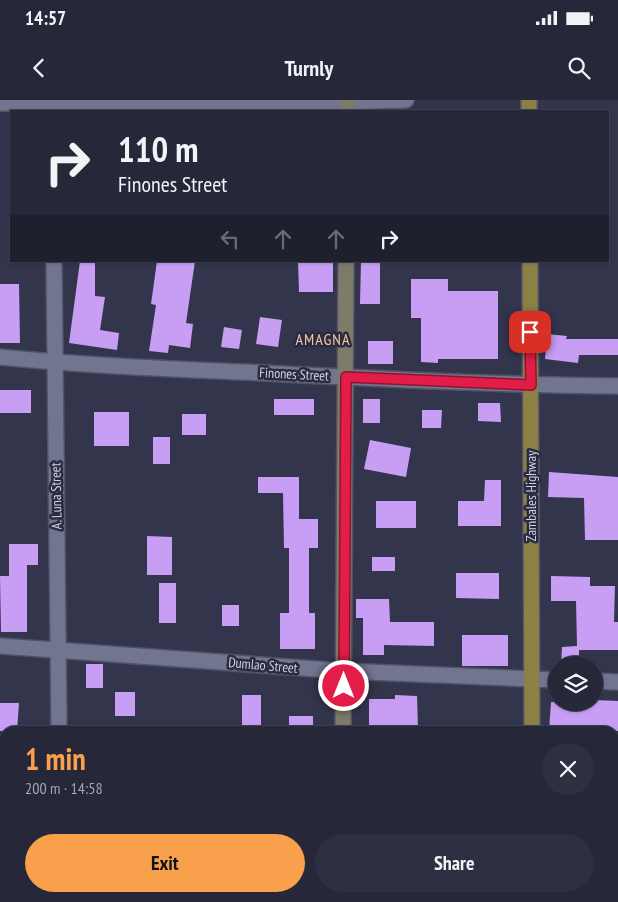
<!DOCTYPE html>
<html lang="en">
<head>
<meta charset="utf-8">
<style>
	body { margin:0; font-family:"PT Sans Narrow",sans-serif; background:#2e3042; color:#f1f3f6; height:100vh; display:flex; flex-direction:column; font-size:19px; white-space:nowrap }
	* { box-sizing:border-box; margin:0 }
	p { font-size:16px; color:#a4a6af }
	.icon { flex:none; width:28px; height:28px; fill:none; stroke:currentColor; stroke-width:2; stroke-linecap:round; stroke-linejoin:round }
	.map { position:relative; flex:1; overflow:hidden }
	.panel { position:absolute; left:0px; top:626px; width:619px; height:176px; display:flex; flex-direction:column; background:#26283a; border-radius:15px 15px 0 0; box-shadow:0 1px 4px #0004,0 0 0 1px #424454 }
	.panel>* { flex:none }
	.top-card { position:absolute; left:10px; top:10px; width:599px; height:152px; border-radius:0px; box-shadow:0 1px 4px #0004,0 0 0 1px #424454; background:#26283a; color:#f1f3f6; overflow:hidden }
	.fabs { position:absolute; left:548px; top:556px; display:grid; gap:10px }
	.fabs a { display:grid; place-items:center; width:55px; height:55px; border-radius:50%; background:#26283a; box-shadow:0 1px 4px #0004,0 0 0 1px #424454; font-size:25px }
	.pin { position:absolute; display:grid; place-items:center; width:42px; height:42px; color:#fff; margin:-21px; border-radius:10px; box-shadow:0 2px 8px #0006 }
	.me { position:absolute; width:55px; margin:-28px; rotate:0deg; stroke-linejoin:round; filter:drop-shadow(0 0 4px #0008) }
	.turn { display:flex; align-items:center; gap:18px; height:105px; padding:0 25px; font-size:22px }
	.turn .icon { width:65px; height:65px; stroke-width:2.5 }
	.turn b { display:block; font-size:35px; line-height:42px }
	.lanes { display:flex; align-items:center; height:48px; padding:0 25px; background:#0003; justify-content:center; gap:25px; direction:ltr }
	.lanes .off { opacity:.35 }
	.round { display:grid; place-items:center; flex:none; width:52px; height:52px; border-radius:26px; background:#2e3042 }
	.overview { display:flex; align-items:center; justify-content:space-between; height:85px; padding:0 25px }
	h1 { font-size:30px; font-weight:700; line-height:38px; color:#f9a04c }
	.button { display:flex; gap:10px; margin-top:auto; padding:10px 25px }
	.button a { flex:1; height:58px; border-radius:30px; background:#f9a04c; color:#111; font-size:20px; font-weight:700; line-height:58px; text-align:center }
	.button a+a { background:#2e3042; color:#f1f3f6 }
	.status { display:flex; justify-content:space-between; align-items:center; height:35px; padding:0 25px; background:#26283a; direction:ltr }
	.status svg { height:14px; fill:currentColor }
	header { display:flex; justify-content:space-between; align-items:center; height:65px; padding:0 25px; background:#26283a; font-size:22px; font-weight:700 }
	.map>svg:first-child { display:block }
</style>
</head>
<body>
<div class="status"><b>14:57</b><svg viewBox="0 0 49 12"><path d="M0 12V9h3v3zM5 12V6h3v6zM10 12V3h3v9zM15 12V0h3v12zM26 1h20v11H26zM47 4h2v5h-2z"/></svg></div>
<header><svg class="icon" aria-label="back" viewBox="0 0 24 24"><path d="M15 5l-7 7 7 7"/></svg>Turnly<svg class="icon" aria-label="search" viewBox="0 0 24 24"><circle cx="10" cy="10" r="6"/><path d="M15 15l6 6"/></svg></header>
<div class="map">
<svg width="618" height="802" viewBox="0 0 618 802">
	<rect width="100%" height="100%" fill="#33354d"/>
	<path fill="#c79ef4" d="M80,161H95V196L105,197L100,230L119,233L117,250L69,243Z
		M157,161H195L186,223L193,224L190,248L169,245L168,253L149,251L156,205L151,204Z
		M298,161H333V192H299Z
		M361,161H380V204H360Z
		M411,179H448V191H498V259H438V263L421,262V218H411Z
		M0,184H19L20,243H0Z
		M260,217L282,220L278,247L256,244Z
		M224,227L242,230L239,249L221,247Z
		M547,234L567,236L566,239H618V255H579L578,263L545,259Z
		M368,241H393V264H368Z
		M0,290H31V313H0Z
		M274,299H314V315H274Z
		M363,299H380V323H363Z
		M478,303H500L501,322L478,321Z
		M422,310H442L441,328H422Z
		M94,312H129V346H94Z
		M182,314H206V335H182Z
		M153,337H170V364H153Z
		M370,340L411,348L406,377L364,369Z
		M549,372L618,377V440H585L584,398L548,397Z
		M258,377H299V419H318V448H309V513H315V549H280V513H289V448H284L283,393H258Z
		M485,380H501V426H458V401H484Z
		M376,401H416V428H376Z
		M147,436L172,437V475H147Z
		M9,444H38V465H27V532H1L0,476H9Z
		M372,457H395V471H372Z
		M456,473H499V499L456,498Z
		M551,476L590,477V486H615L614,522H618V550H579V565H561L562,547L577,546L576,501H551Z
		M159,483H176V523H159Z
		M356,499H389L390,522H434V546L384,545V555H363V518H356Z
		M222,505H239V526H222Z
		M462,535H508V566H462Z
		M86,564H103V588H86Z
		M115,592H135V616H115Z
		M242,595H261V631H242Z
		M395,595L417,596L418,629L369,627V599H395Z
		M594,600L618,601V631H549L551,602H594Z
		M0,603H19L17,631H0Z
		M289,616H313V631H289Z"/>
	<g fill="none" stroke-linecap="round" stroke-linejoin="round">
		<defs>
			<path id="street" d="M0,3L347,2L406,0
				M54,161L59,631
				M0,257C87,266 176,269 264,273C382,279 500,285 618,286
				M0,546L344,571L556,580
				M594,581L618,582
				M0,754H5
				M614,782H618
				M59,802V798"/>
			<path id="secondary" d="M347,11V0
				M343,631L346,161
				M343,798V802"/>
			<path id="primary" d="M529,0V11
				M530,161L532,631
				M537,798V802"/>
		</defs>
		<use href="#street" stroke="#515266" stroke-width="18"/>
		<use href="#secondary" stroke="#515266" stroke-width="18"/>
		<use href="#primary" stroke="#515266" stroke-width="18"/>
		<use href="#street" stroke="#727590" stroke-width="15"/>
		<use href="#secondary" stroke="#7f7b6a" stroke-width="15"/>
		<use href="#primary" stroke="#8c8044" stroke-width="15"/>
	</g>
	<g fill="none" stroke-linecap="round" stroke-linejoin="round">
		<defs>
			<path id="route" d="M344,586L346,277L531,285L530,232"/>
		</defs>
		<use href="#route" stroke="#92132f" stroke-width="12"/>
		<use href="#route" stroke="#e11d48" stroke-width="9"/>
	</g>
	<g text-anchor="middle" dominant-baseline="central" stroke-width="5" stroke-linejoin="round" paint-order="stroke">
		<g font-size="14" fill="#cfd1e0" stroke="#292b42">
			<text transform="translate(294 274) rotate(3)">Finones Street</text>
			<text transform="translate(56 396) rotate(-91)">A. Luna Street</text>
			<text transform="translate(531 396) rotate(-90)">Zambales Highway</text>
			<text transform="translate(263 565) rotate(5)">Dumlao Street</text>
		</g>
		<g font-size="16" letter-spacing="1" fill="#f9c79d" stroke="#292b42">
			<text x="323" y="239">AMAGNA</text>
		</g>
	</g>
</svg>
<div class="fabs">
<a><svg class="icon" aria-label="layers" viewBox="0 0 24 24"><path d="M12 4l9 5-9 5-9-5zM3 14l9 5 9-5"/></svg></a>
</div>
<div class="pin" style="left:530px;top:232px;background:#d93025"><svg class="icon" aria-label="arrive" viewBox="0 0 24 24"><path d="M6 21V4h12l-3 4 3 4H6"/></svg></div>
<svg class="me" style="left:344px;top:586px" viewBox="-20 -20 40 40"><circle r="17" fill="#e11d48" stroke="#fff" stroke-width="3"/><path d="M0-11L8 9 0 5-8 9z" fill="#fff"/></svg>
<div class="top-card">
<div class="turn"><svg class="icon" aria-label="right" viewBox="0 0 24 24"><path d="M7 20v-9h11M14 6l5 5-5 5"/></svg><div><b>110 m</b>Finones Street</div></div>
<div class="lanes"><svg class="icon off" aria-label="left" viewBox="0 0 24 24"><path d="M17 20v-9H6M10 6l-5 5 5 5"/></svg><svg class="icon off" aria-label="ahead" viewBox="0 0 24 24"><path d="M12 20V5M6 11l6-6 6 6"/></svg><svg class="icon off" aria-label="ahead" viewBox="0 0 24 24"><path d="M12 20V5M6 11l6-6 6 6"/></svg><svg class="icon" aria-label="right" viewBox="0 0 24 24"><path d="M7 20v-9h11M14 6l5 5-5 5"/></svg></div>
</div>
<section class="panel">
<div class="overview"><div><h1>1 min</h1><p>200 m · 14:58</p></div><a class="round"><svg class="icon" aria-label="close" viewBox="0 0 24 24"><path d="M6 6l12 12M18 6L6 18"/></svg></a></div>
<div class="button"><a>Exit</a><a>Share</a></div>
</section>
</div>
</body>
</html>
